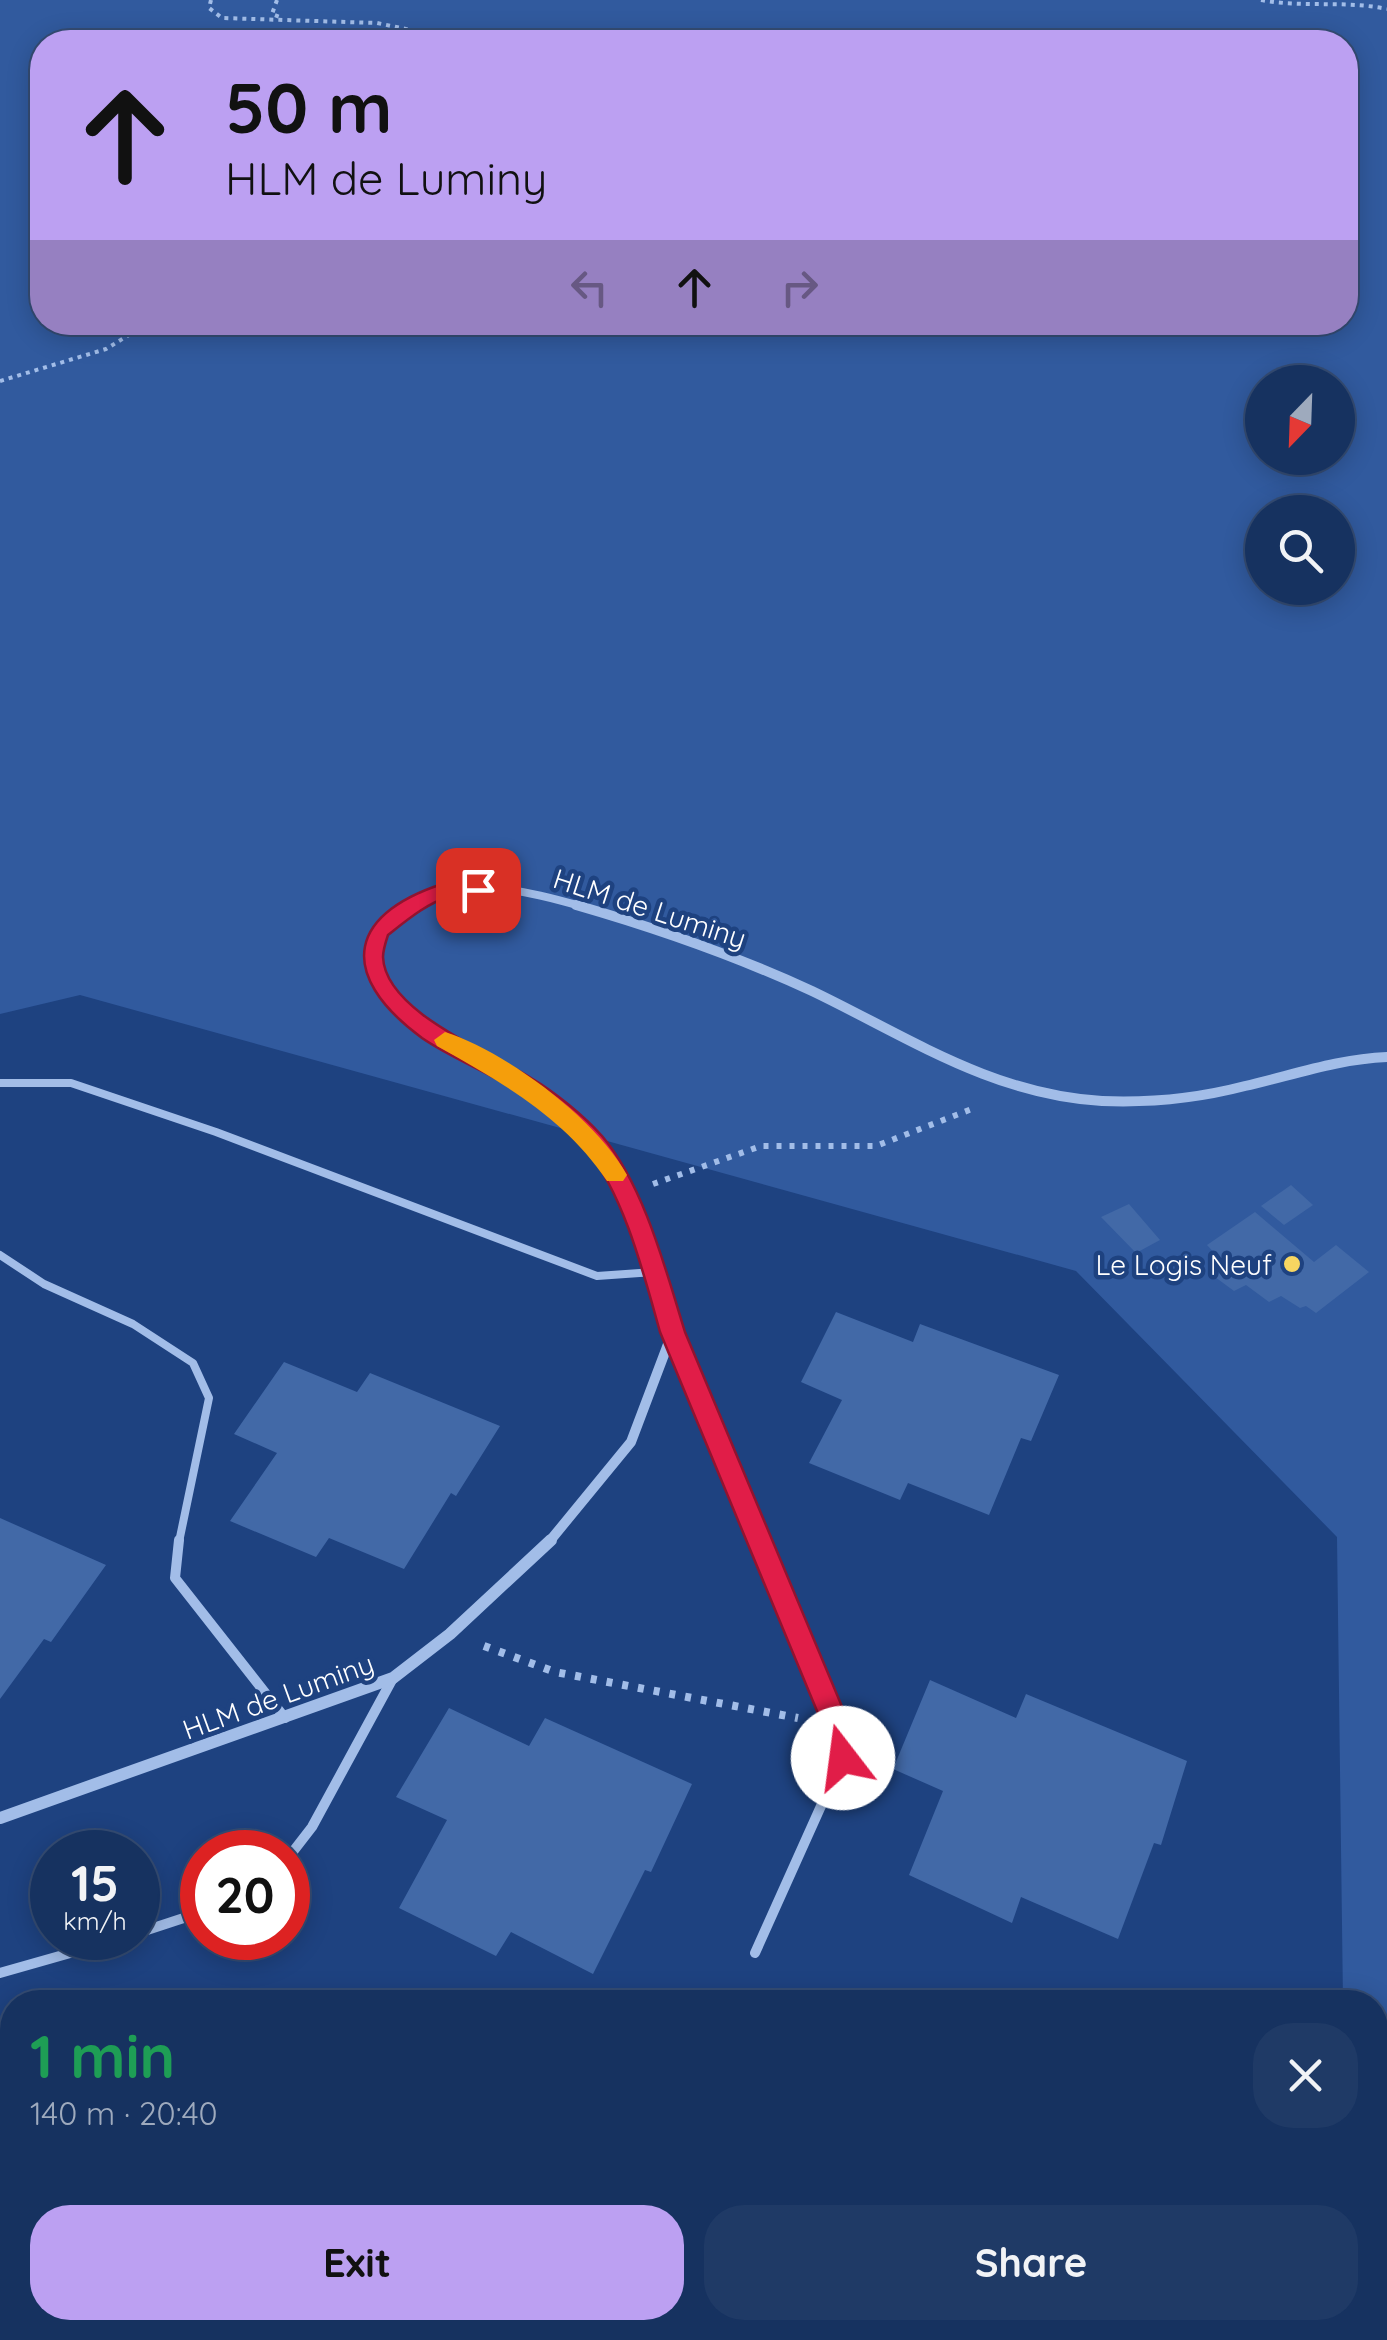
<!DOCTYPE html>
<html lang="en">
<head>
<meta charset="utf-8">
<style>
	body { margin:0; font-family:Quicksand,sans-serif; background:#1f3a66; color:#f1f3f6; height:100vh; display:flex; flex-direction:column; font-size:38px; white-space:nowrap }
	* { box-sizing:border-box; margin:0 }
	p { font-size:32px; color:#9eaabd }
	.icon { flex:none; width:55px; height:55px; fill:none; stroke:currentColor; stroke-width:2; stroke-linecap:round; stroke-linejoin:round }
	.map { position:relative; flex:1; overflow:hidden }
	.sheet { position:absolute; left:0px; top:1990px; width:1388px; height:350px; display:flex; flex-direction:column; background:#163260; border-radius:40px 40px 0 0; box-shadow:0 5px 25px #0003,0 0 0 2px #354d75 }
	.sheet>* { flex:none }
	.banner { position:absolute; left:30px; top:30px; width:1328px; height:305px; border-radius:40px; box-shadow:0 5px 25px #0003,0 0 0 2px #354d75; background:#bca0f2; color:#111; overflow:hidden }
	.needle { width:65px; rotate:203deg }
	.fabs { position:absolute; left:1245px; top:365px; display:grid; gap:20px }
	.fabs a { display:grid; place-items:center; width:110px; height:110px; border-radius:50%; background:#163260; box-shadow:0 5px 25px #0003,0 0 0 2px #354d75; font-size:50px }
	.speed { position:absolute; left:30px; top:1830px; display:flex; gap:20px; font-size:50px; font-weight:700; text-align:center }
	.speed>* { display:grid; place-content:center; width:130px; height:130px; border-radius:50%; background:#163260; box-shadow:0 5px 25px #0003,0 0 0 2px #354d75; line-height:1 }
	.speed small { font-size:25px; font-weight:400 }
	.speed .limit { border:15px solid #d22; background:#fff; color:#111 }
	.pin { position:absolute; display:grid; place-items:center; width:85px; height:85px; color:#fff; margin:-42px; border-radius:20px; box-shadow:0 5px 15px #0006 }
	.me { position:absolute; width:110px; margin:-55px; rotate:345deg; stroke-linejoin:round; filter:drop-shadow(0 0 8px #0008) }
	.turn { display:flex; align-items:center; gap:35px; height:210px; padding:0 30px; font-size:45px }
	.turn .icon { width:130px; height:130px; stroke-width:2.5 }
	.turn b { display:block; font-size:70px; line-height:85px }
	.lanes { display:flex; align-items:center; height:95px; padding:0 30px; background:#0003; justify-content:center; gap:50px; direction:ltr }
	.lanes .off { opacity:.35 }
	.round { display:grid; place-items:center; flex:none; width:105px; height:105px; border-radius:40px; background:#1f3a66 }
	.head { display:flex; align-items:center; justify-content:space-between; height:170px; padding:0 30px }
	h1 { font-size:60px; font-weight:700; line-height:75px; color:#1e9e55 }
	.primary-button { display:flex; gap:20px; margin-top:auto; padding:20px 30px }
	.primary-button a { flex:1; height:115px; border-radius:40px; background:#bca0f2; color:#111; font-size:40px; font-weight:700; line-height:115px; text-align:center }
	.primary-button a+a { background:#1f3a66; color:#f1f3f6 }
	.map>svg:first-child { display:block }
</style>
</head>
<body>
<div class="map">
<svg width="1387" height="2340" viewBox="0 0 1387 2340">
	<rect width="100%" height="100%" fill="#1e4280"/>
	<path fill="#315a9e" fill-rule="evenodd" d="M0,0H1387V2340H1347V2328H1375V2002H1343L1337,1537L1076,1271L80,995L0,1014ZM42,42H1345V322H42ZM1262,382H1338V458H1262ZM1262,512H1338V588H1262Z
		M12,2253V2328H953L967,2340H0V2257Z"/>
	<path fill="#4269a7" d="M1291,1185L1313,1205L1284,1225L1261,1206Z
		M1129,1204L1160,1240L1136,1253L1101,1217Z
		M1255,1212L1314,1262L1336,1245L1369,1272L1316,1313L1306,1306L1300,1308L1281,1296L1269,1302L1246,1285L1234,1291L1215,1277L1227,1267L1207,1245Z
		M836,1312L913,1342L920,1324L1059,1375L1031,1441L1021,1438L989,1515L908,1483L900,1500L809,1463L842,1400L801,1382Z
		M284,1362L357,1392L370,1373L500,1426L456,1496L451,1493L404,1569L329,1538L316,1557L230,1521L277,1453L234,1434Z
		M0,1518L106,1565L51,1642L44,1639L0,1699Z
		M930,1680L1016,1718L1026,1694L1187,1761L1161,1845L1154,1843L1118,1939L1021,1897L1012,1923L909,1875L943,1791L893,1769Z
		M449,1708L529,1746L545,1718L692,1784L651,1872L645,1870L593,1974L511,1932L496,1956L399,1908L447,1820L396,1797Z"/>
	<g fill="none" stroke-linecap="round" stroke-linejoin="round">
		<path stroke="#a2bde8" stroke-width="4" stroke-dasharray="4 5" stroke-linecap="butt" d="M211,0L209,8L222,18L377,23L468,42
			M277,0L272,14L280,17
			M1261,0C1304,8 1343,0 1387,9
			M0,381L106,349L150,322"/>
		<path stroke="#a2bde8" stroke-width="6" stroke-dasharray="5 8" stroke-linecap="butt" d="M653,1184L761,1146H876L977,1107"/>
		<path stroke="#a2bde8" stroke-width="8" stroke-dasharray="6 10" stroke-linecap="butt" d="M484,1646L555,1672L798,1718"/>
		<path stroke="#a2bde8" stroke-width="8" d="M0,1083H71L216,1132L597,1276L654,1272
			M0,1255L44,1284L133,1324L193,1363L209,1398L179,1542
			M673,1331L761,1542"/>
		<path stroke="#a2bde8" stroke-width="10" d="M179,1540L175,1578L285,1718
			M288,1858L312,1827L393,1678
			M138,1933L202,1912
			M755,1953L843,1757L838,1728L760,1540
			M0,1973L123,1938"/>
		<path stroke="#a2bde8" stroke-width="8" d="M410,907C464,874 527,891 584,907"/>
		<path stroke="#a2bde8" stroke-width="10" d="M414,905L378,931L372,958L388,994L430,1032L527,1086L593,1142L617,1177L673,1331L631,1442L549,1542
			M576,905C656,928 736,956 812,991C908,1037 993,1095 1102,1101C1150,1103 1199,1098 1245,1086C1293,1075 1338,1059 1387,1057"/>
		<path stroke="#a2bde8" stroke-width="12" d="M0,1818L393,1678L450,1634L551,1540"/>
	</g>
	<path fill="#e11d48" stroke="#92132f" stroke-width="2.5" d="M452,881L478,883L489,890C478,902 465,893 451,896C427,903 407,920 388,935C386,941 383,950 383,957C385,1012 492,1053 531,1078C555,1092 584,1116 602,1136C644,1185 666,1271 685,1332L851,1728L857,1758L853,1767L843,1771L833,1767L824,1728L660,1332C644,1275 624,1194 586,1149C568,1128 539,1104 516,1090C486,1071 451,1058 422,1038C334,973 348,911 452,881Z"/>
	<path fill="#f59e0b" d="M445,1032C505,1051 597,1119 627,1175L623,1181H607C565,1118 503,1083 437,1046L434,1040Z"/>
	<circle fill="#f7d661" stroke="#1e4280" stroke-width="4" cx="1292" cy="1264" r="10"/>
	<g text-anchor="middle" dominant-baseline="central" stroke-width="9" stroke-linejoin="round" paint-order="stroke">
		<g font-size="28" fill="#fff" stroke="#1e4280">
			<text transform="translate(650 908) rotate(18)">HLM de Luminy</text>
			<text transform="translate(278 1696) rotate(-20)">HLM de Luminy</text>
		</g>
		<g font-size="28" fill="#fff" stroke="#1e4280" text-anchor="end">
			<text x="1272" y="1264">Le Logis Neuf</text>
		</g>
	</g>
</svg>
<div class="fabs">
<a><svg class="needle" viewBox="-14 -14 28 28"><path d="M0-13l5 13h-10z" fill="#e53935"/><path d="M0 13l5-13h-10z" fill="#9eaabd"/></svg></a>
<a><svg class="icon" aria-label="search" viewBox="0 0 24 24"><circle cx="10" cy="10" r="6"/><path d="M15 15l6 6"/></svg></a>
</div>
<div class="speed"><div>15<small>km/h</small></div><div class="limit">20</div></div>
<div class="pin" style="left:478px;top:890px;background:#d93025"><svg class="icon" aria-label="arrive" viewBox="0 0 24 24"><path d="M6 21V4h12l-3 4 3 4H6"/></svg></div>
<svg class="me" style="left:843px;top:1758px" viewBox="-20 -20 40 40"><circle r="19" fill="#fff"/><path d="M0-13L10 11 0 6-10 11z" fill="#e11d48"/></svg>
<div class="banner">
<div class="turn"><svg class="icon" aria-label="ahead" viewBox="0 0 24 24"><path d="M12 20V5M6 11l6-6 6 6"/></svg><div><b>50 m</b>HLM de Luminy</div></div>
<div class="lanes"><svg class="icon off" aria-label="left" viewBox="0 0 24 24"><path d="M17 20v-9H6M10 6l-5 5 5 5"/></svg><svg class="icon" aria-label="ahead" viewBox="0 0 24 24"><path d="M12 20V5M6 11l6-6 6 6"/></svg><svg class="icon off" aria-label="right" viewBox="0 0 24 24"><path d="M7 20v-9h11M14 6l5 5-5 5"/></svg></div>
</div>
<section class="sheet">
<div class="head"><div><h1>1 min</h1><p>140 m · 20:40</p></div><a class="round"><svg class="icon" aria-label="close" viewBox="0 0 24 24"><path d="M6 6l12 12M18 6L6 18"/></svg></a></div>
<div class="primary-button"><a>Exit</a><a>Share</a></div>
</section>
</div>
</body>
</html>
